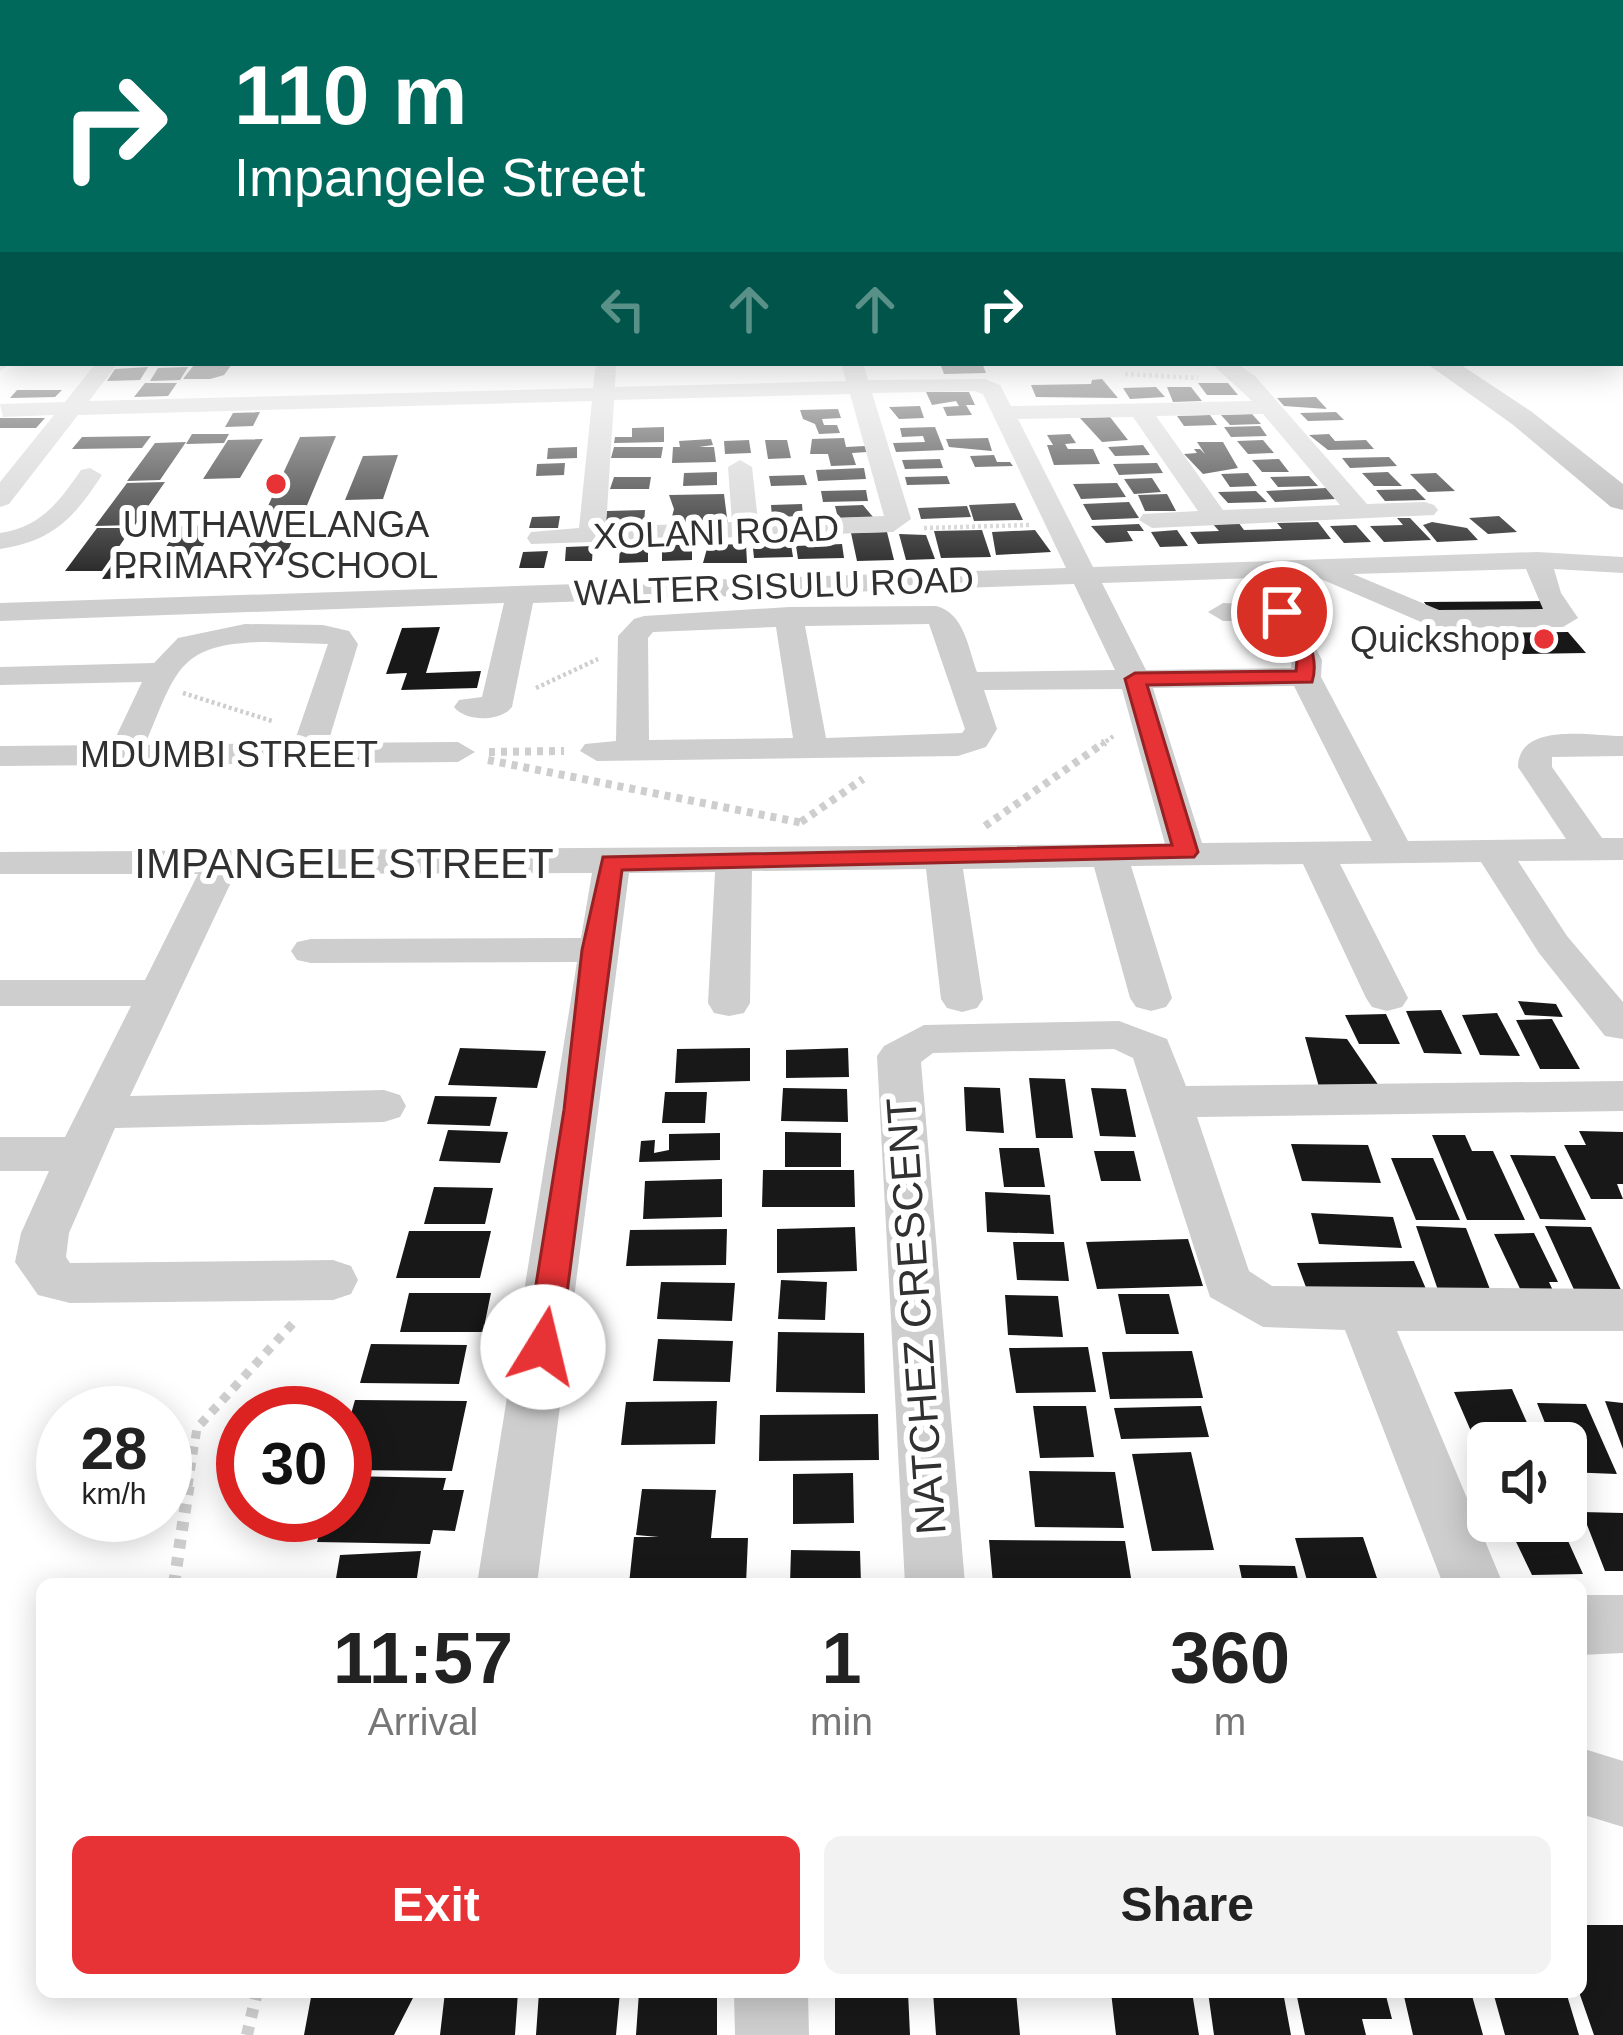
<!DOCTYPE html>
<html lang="en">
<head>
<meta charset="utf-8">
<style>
	body { margin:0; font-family:Arial,sans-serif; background:#f2f2f2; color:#222; height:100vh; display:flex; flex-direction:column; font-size:45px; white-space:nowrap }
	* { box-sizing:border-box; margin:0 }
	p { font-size:39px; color:#767676 }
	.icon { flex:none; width:66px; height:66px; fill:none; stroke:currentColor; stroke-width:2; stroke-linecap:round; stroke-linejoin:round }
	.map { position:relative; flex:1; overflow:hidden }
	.panel { position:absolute; left:36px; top:1578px; width:1551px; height:420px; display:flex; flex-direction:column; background:#fff; border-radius:18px; box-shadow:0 6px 30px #0003 }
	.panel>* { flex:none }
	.guide { position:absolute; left:0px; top:0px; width:1623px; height:366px; box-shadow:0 6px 30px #0003; background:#00695c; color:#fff; overflow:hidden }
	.buttons { position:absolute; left:1467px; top:1422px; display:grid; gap:24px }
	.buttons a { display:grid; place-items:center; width:120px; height:120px; border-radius:18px; background:#fff; box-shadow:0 6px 30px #0003; font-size:60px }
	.speed { position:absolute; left:36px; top:1386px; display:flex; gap:24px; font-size:60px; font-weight:700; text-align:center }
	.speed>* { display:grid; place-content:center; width:156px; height:156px; border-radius:50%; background:#fff; box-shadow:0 6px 30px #0003; line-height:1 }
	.speed small { font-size:30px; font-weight:400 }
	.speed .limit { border:18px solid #d22; background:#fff; color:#111 }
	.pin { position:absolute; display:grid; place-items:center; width:102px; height:102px; color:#fff; margin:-51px; border:6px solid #fff; border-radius:50%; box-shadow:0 3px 12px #0007 }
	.me { position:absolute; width:132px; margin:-66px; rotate:9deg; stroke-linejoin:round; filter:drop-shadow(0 0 9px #0008) }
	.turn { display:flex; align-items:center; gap:42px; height:252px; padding:0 36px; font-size:54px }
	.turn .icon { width:156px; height:156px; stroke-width:2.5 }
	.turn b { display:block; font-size:84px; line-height:102px }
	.lanes { display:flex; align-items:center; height:114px; padding:0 36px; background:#0003; justify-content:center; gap:60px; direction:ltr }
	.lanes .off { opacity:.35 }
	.eta { display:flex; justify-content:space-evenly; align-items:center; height:204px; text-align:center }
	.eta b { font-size:72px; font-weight:600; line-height:84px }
	.primary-button { display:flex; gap:24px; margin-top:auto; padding:24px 36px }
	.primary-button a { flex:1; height:138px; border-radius:18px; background:#e83336; color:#fff; font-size:48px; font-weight:600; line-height:138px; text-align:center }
	.primary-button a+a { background:#f2f2f2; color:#222 }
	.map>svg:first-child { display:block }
</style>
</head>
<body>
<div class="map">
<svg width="1623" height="2035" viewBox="0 0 1623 2035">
	<rect width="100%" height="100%" fill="#fff"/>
	<path fill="#181818" d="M940,363H982L986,373L944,374Z
		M232,364L224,375L210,379H183L194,365Z
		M148,367L140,380L107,381L115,369Z
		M188,367L180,380L150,381L158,368Z
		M1102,379L1118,398L1036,397L1031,385L1091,384L1092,380Z
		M145,383H177L168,396L134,397Z
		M1198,383H1228L1238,395H1207Z
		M1156,387L1165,397L1130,399L1123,388Z
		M1167,387H1191L1202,401L1173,402Z
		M17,390H62L55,397L10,398Z
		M926,392H969L975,405H966L972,415L947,416L943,407L959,406L956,401L932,405Z
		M1316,397L1327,409L1284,406L1277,398Z
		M920,406L924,418L899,419L889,407Z
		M838,409L841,418L822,419L824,425H837L840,433L819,434L815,424L803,419L800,410Z
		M260,412L253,426L225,427L233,413Z
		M1336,412L1344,420L1308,421L1300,413Z
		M1252,414L1261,424L1230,425L1221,415Z
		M1210,415L1217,425L1184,426L1177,416Z
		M1110,417L1128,440L1102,442L1080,418Z
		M0,418H45L36,428H0Z
		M1260,426L1267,436L1231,437L1224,427Z
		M664,427V442L614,443L615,437H632V428Z
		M935,427L944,450L896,452L893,443L925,442L923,436L902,437L900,428Z
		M192,434H229L224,443L186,444Z
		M1070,434L1076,443L1065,444L1068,449H1093L1100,464L1054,465L1047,445H1053L1047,435Z
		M1329,434L1335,441L1366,440L1374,449L1328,450L1309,435Z
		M151,436L142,448L72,449L82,437Z
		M336,436L282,565L238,566L234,575L189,576L196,563L242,562L300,437Z
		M844,438L846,447L865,446L867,452L852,453L856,465L831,466L828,454H810L812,439Z
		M988,438L992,451L949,447L946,439Z
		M263,439L240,478L203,479L228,440Z
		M711,439L713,445L699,447H714L716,462L672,463L673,447H680L679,441Z
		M749,440L751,453L725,454L724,441Z
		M765,440H787L791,458L768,459Z
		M1263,440L1274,453L1248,454L1237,441Z
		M186,442L160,480L127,481L155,443Z
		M1197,442H1223L1238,468L1203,474L1184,454L1197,453L1194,449H1200L1205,454Z
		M1143,445L1150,455L1115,456L1108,447Z
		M577,447V458L547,459L548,448Z
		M614,447H663L661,458H611Z
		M398,455L383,499L345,500L363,456Z
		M994,455L997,462H1010L1013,466L975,467L970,456Z
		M1389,457L1397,466L1350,468L1342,458Z
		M940,459L943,468L905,469L902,460Z
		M1279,459L1289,472H1262L1252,460Z
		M565,463L564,475L536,476L537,464Z
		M1157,463L1163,473L1119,475L1113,464Z
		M864,468L866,479L818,481L816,470Z
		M717,472V485L683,486L684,473Z
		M1388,472L1402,486H1374L1362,473Z
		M1248,473L1257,486L1230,487L1221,474Z
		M1436,473L1455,491L1428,492L1410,474Z
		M804,475L807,485L771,486L769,476Z
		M947,476L950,484L907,485L905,477Z
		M1309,476L1318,486L1278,487L1270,477Z
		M614,477H651L649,489H610Z
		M1152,478L1161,492L1134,494L1124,479Z
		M165,482L135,525L95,526L127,483Z
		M1117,483L1126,497L1081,499L1073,484Z
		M1326,488L1335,499L1275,502L1266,491Z
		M1415,489L1426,500L1385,501L1376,490Z
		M866,490L868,501L823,502L821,491Z
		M1256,491L1267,502L1228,503L1218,492Z
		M724,494L728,526L669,528L674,509L669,495Z
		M1167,494L1176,511H1145L1138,495Z
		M1129,502L1139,518L1092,520L1083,504Z
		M1015,503L1023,520L974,521L969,505Z
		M802,504L803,516L772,517L771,505Z
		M863,505L873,517L838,518L835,506Z
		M967,506L971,517L921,519L918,508Z
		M645,510L644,524L605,525L607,511Z
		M560,516L558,528H529L532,517Z
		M1499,516L1517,532L1488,534L1469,518Z
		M1397,518H1410L1431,540L1384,542L1370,526L1403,525Z
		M1238,522L1244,530L1282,529L1277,523L1318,522L1331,539L1198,544L1190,532L1219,531L1212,523Z
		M1432,522L1467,528L1478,540L1437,542L1423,525Z
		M1139,524L1144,531H1127L1133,541L1106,543L1091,526Z
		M215,525L190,568L152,569L179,526Z
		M1356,525L1371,542L1344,543L1330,526Z
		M97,528H132L102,571H65Z
		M982,530L991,557L941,558L934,531Z
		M1035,530L1051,552L996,555L992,532Z
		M1177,530L1188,546L1160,547L1151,532Z
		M887,532L894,560L857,561L851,533Z
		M899,534L926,535L935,559L906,560Z
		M790,538L793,557L754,558L752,539Z
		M692,544V560L662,561V545Z
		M746,544L747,563H703L708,545Z
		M842,544L844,558L798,559L796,546Z
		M593,546L592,561H565L566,547Z
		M620,546H648V562L619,563Z
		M548,551L544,568H519L523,552Z
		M149,565L141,578L102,579L111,566Z
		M1545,601L1558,617L1435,618L1424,602Z
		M440,627L426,673L481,671L477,688L401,690L407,673L386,674L402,628Z
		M1568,632L1586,653L1523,654L1517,646H1502L1491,633Z
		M1518,1001L1556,1004L1563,1017L1525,1015Z
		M1441,1010L1462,1054L1424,1053L1406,1011Z
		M1497,1013L1520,1056L1480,1055L1462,1015Z
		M1386,1014L1400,1044H1359L1345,1015Z
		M1552,1019L1580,1069H1540L1516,1020Z
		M1305,1037L1347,1039L1379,1086L1319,1087Z
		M460,1048L546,1051L537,1088L448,1085Z
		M750,1048V1081L675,1083L677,1049Z
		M848,1048L849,1077L786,1078V1050Z
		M1029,1078L1065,1079L1073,1138H1036Z
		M964,1087L1000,1088L1004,1133L966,1131Z
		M783,1088L847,1089L848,1122L781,1121Z
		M1091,1088L1126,1089L1136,1137L1100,1136Z
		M665,1092H707L705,1123H662Z
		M435,1096L497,1097L490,1126L427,1124Z
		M448,1130L508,1132L500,1163L439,1161Z
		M1579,1131L1623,1132V1184H1617L1623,1199H1591L1564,1145H1586Z
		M785,1132L841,1133V1167H785Z
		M720,1133V1160L639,1162L641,1141L655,1140L654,1153L669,1150V1134Z
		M1432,1135H1465L1472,1151H1493L1525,1220H1467Z
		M1291,1144L1368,1145L1381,1183L1302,1181Z
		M999,1148H1039L1045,1187H1004Z
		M1094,1151H1134L1141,1181H1101Z
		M1510,1155L1555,1156L1586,1220L1540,1219Z
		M1391,1158H1433L1460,1220H1416Z
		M763,1170H854L855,1207H762Z
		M722,1179V1217L643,1219L645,1181Z
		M434,1187L493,1188L485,1224H424Z
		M985,1192L1050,1195L1054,1234L987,1232Z
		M1311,1213L1393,1217L1402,1248L1319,1244Z
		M1416,1226L1466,1228L1493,1297L1440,1296Z
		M1545,1226L1591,1227L1623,1294H1576Z
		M855,1227L857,1271L777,1273V1229Z
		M727,1229L726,1265L626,1266L630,1230Z
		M409,1231H491L480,1278H396Z
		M1534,1233L1558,1282H1549L1555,1295H1523L1494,1234Z
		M1188,1239L1203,1286L1097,1289L1086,1242Z
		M1013,1242H1064L1069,1281L1017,1280Z
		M1414,1261L1429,1296L1310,1298L1297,1263Z
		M781,1280L827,1282L825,1320L778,1319Z
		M661,1282L735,1283L732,1321L657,1319Z
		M409,1293H491L483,1332H400Z
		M1118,1294H1169L1179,1334H1126Z
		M1005,1295L1058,1296L1063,1337L1008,1335Z
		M778,1332L864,1333L865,1393L776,1392Z
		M658,1339L733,1341L730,1382L653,1381Z
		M371,1344L467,1345L459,1384L360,1383Z
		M1088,1347L1096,1392L1016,1393L1009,1348Z
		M1192,1351L1203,1398L1110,1399L1102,1352Z
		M1512,1389L1536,1443H1488V1459H1483L1454,1392Z
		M355,1400L467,1401L452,1471L345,1470V1435Z
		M717,1401L715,1444L621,1445L626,1402Z
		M1605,1401L1623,1403V1449Z
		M1537,1403L1586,1404L1617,1474L1566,1472V1443H1553Z
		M1033,1406H1086L1094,1457L1040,1458Z
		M1201,1406L1209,1437L1121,1439L1114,1408Z
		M878,1414L879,1460L759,1461L760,1415Z
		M1191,1452L1214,1550L1152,1551L1132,1454Z
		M1029,1471L1115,1472L1124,1528L1035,1527Z
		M853,1473L854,1523L793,1524V1474Z
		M345,1476L446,1478L443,1490H464L455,1531L433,1530L430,1544L317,1542L325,1515H345Z
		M642,1489L716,1490L711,1538H748L746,1584H629L634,1537H659L636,1535Z
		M1582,1512L1623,1513V1571H1605Z
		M1506,1521H1559L1583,1574L1532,1575Z
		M1363,1537L1379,1584H1308L1295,1538Z
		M989,1540L1125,1541L1132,1584H993Z
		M791,1550L860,1551L861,1584H790Z
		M421,1551L416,1584H335L340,1555Z
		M1239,1565L1295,1566L1299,1584H1243Z
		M1581,1925H1623V2035H1594L1579,1992Z
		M312,1992H416L394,2035H304Z
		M445,1992H518L515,2035H440Z
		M539,1992H620L616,2035H536Z
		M639,1992H717V2035H636Z
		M835,1992H908L910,2035H835Z
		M933,1992H1016L1020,2035H936Z
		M1111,1992H1192L1199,2035H1116Z
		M1208,1992H1283L1291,2035H1214Z
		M1296,1992H1385L1392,2019H1362L1366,2035H1305Z
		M1403,1992H1471L1483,2035H1413Z
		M1493,1992H1566L1579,2035H1505Z"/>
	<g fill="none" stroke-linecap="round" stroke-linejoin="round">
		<path stroke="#cecece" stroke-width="4.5" stroke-dasharray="3 3" stroke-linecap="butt" d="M1125,374L1198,378
			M924,528L1029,525
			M536,688L598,659
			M183,693L272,721
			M1101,745L1115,735"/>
		<path stroke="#cecece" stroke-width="8" stroke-dasharray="6 6" stroke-linecap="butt" d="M489,752L564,751
			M488,760L803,823
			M801,822L863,779
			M985,826L1105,742"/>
		<path stroke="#cecece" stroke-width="9" stroke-dasharray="8 8" stroke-linecap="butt" d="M188,1486L197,1428L295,1321"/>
		<path stroke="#cecece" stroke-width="12" stroke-dasharray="9 9" stroke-linecap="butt" d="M174,1584L189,1483
			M247,2035L257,1992"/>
		<path fill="#cecece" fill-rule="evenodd" d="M3,312V335L0,336V313Z
			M1620,317L1623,318V331L1620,330Z
			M0,354L3,363H12L0,371Z
			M96,363H118L89,401L593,388L596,363H616L615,387L846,381L841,363H863L868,380L985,379L1000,385L1011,406L1252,401L1211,363H1236L1255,376L1367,504L1425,502L1434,505L1438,510L1434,515L1152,528L1139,520L1143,514L1198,511L1133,417L1018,419L1093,567L1537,552L1623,557V573L1554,569L1561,593L1578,618L1563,627L1435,628L1314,576L1102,583L1146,670L1291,668L1292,660L1273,621H1223L1208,612L1223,603L1293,606L1322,660L1321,677L1408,841L1566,839L1518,767C1519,721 1591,736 1623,736V756L1552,757V767L1602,838H1623V860L1518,861L1567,936L1623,1002V1039L1605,1036L1539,953L1481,862L1340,864L1408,998L1402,1007L1387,1011L1372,1007L1366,998L1303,864L1131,866L1172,998L1166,1007L1151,1011L1136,1007L1130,998L1094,867L963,869L983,999L977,1008L962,1012L947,1008L941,999L926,869L752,871L750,1003L744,1013L729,1016L714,1013L708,1003L715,872L629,873L537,1584H477L577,962L311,963L297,960L291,951L297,942L311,939L581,938L592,873L235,874L130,1096L384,1090L400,1095L406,1106L400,1117L384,1122L115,1128L69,1233L66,1257L70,1263L333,1260L351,1266L358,1280L351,1294L333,1300L70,1303L38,1295L15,1262L21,1233L49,1171H0V1137H65L131,1006H0V980H145L198,874H0V852L1165,844L1122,689L984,690L997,729L986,747L958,756L597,761L580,751L585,744L616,741L618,636L634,619L644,616L789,607L936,606C964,613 968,647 977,672L1115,670L1074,584L533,603L512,707C500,722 466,722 454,707L459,700L482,697L504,603L0,621V603L1066,568L983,394L974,391L872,393L911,519L893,532L531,544L527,538L531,532L579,528L592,401L78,415L9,504L0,507V482L54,415L3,417L0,404L65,402ZM850,394L884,516L758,521L752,467L740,460L728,467L732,522L606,527L614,400ZM1263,414L1340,505L1223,510L1156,416ZM1526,569L1543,609L1439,610L1353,574ZM929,624L965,729L962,733L826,738L805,626ZM776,627L793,738L649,740L648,638L653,632ZM1294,686L1372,841L1202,843L1153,688Z
			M90,468L102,475C74,518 53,541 0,549V533C41,527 59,502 81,470Z
			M245,624L323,625L349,631L358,644L328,743L458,742L475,752L458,762L0,766V746L112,745L142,682L0,685V667L154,663L178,638ZM267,642L328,644L294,743L145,745C177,670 177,643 267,642Z
			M1119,1021L1167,1039L1186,1086L1623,1081V1111L1197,1117L1249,1271L1272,1286L1623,1289V1331H1397L1503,1584H1443L1345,1330L1263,1327L1210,1297L1133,1058L1114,1049L933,1053L921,1062L965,1584H905L877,1056L884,1046L924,1025Z
			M1581,1595H1623V1653L1581,1655Z
			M1581,1748L1623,1761V1827L1581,1814Z
			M734,1992H808L809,2035H735Z"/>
		<path fill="#a9a9a9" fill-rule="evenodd" d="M1426,363H1458L1532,412L1623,484V510L1611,507L1512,424Z"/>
	</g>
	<linearGradient id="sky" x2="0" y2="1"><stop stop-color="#9cc5ea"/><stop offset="0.52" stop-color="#fff"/><stop offset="1" stop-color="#fff" stop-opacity="0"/></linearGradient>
	<rect width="1623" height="596" fill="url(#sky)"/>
	<path fill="#e83336" stroke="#972123" stroke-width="3" d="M1282,606C1304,618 1320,658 1312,682L1147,685L1198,852L1194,857L622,870L560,1347L555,1357L543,1361L531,1357L526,1347L564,1110L582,950L603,857L1172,845L1125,679L1135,673L1296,671L1297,660L1273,612Z"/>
	<g fill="#e83336" stroke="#fff" stroke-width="4.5">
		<circle cx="276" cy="484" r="12"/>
		<circle cx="1544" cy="639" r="12"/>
	</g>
	<g text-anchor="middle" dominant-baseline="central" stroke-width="12" stroke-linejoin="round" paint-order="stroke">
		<g font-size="36" fill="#313131" stroke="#fff">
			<text x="276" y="524">UMTHAWELANGA<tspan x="276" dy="41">PRIMARY SCHOOL</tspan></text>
			<text x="1520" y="639" text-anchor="end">Quickshop</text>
		</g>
		<g font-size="36" fill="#313131" stroke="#fff">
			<text transform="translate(716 532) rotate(-2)">XOLANI ROAD</text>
			<text transform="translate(774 586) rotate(-2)">WALTER SISULU ROAD</text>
			<text x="229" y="754">MDUMBI STREET</text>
		</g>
		<g font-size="42" fill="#313131" stroke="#fff">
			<text x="344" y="863">IMPANGELE STREET</text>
			<text transform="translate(916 1316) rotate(-94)">NATCHEZ CRESCENT</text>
		</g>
	</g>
</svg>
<div class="buttons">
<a><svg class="icon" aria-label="sound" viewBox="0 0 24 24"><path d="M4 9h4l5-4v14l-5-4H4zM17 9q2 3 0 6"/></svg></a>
</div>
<div class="speed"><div>28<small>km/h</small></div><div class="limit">30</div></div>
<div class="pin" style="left:1282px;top:612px;background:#d93025"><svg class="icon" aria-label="arrive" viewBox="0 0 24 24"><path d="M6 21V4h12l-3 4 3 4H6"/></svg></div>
<svg class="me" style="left:543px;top:1347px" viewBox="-20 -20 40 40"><circle r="19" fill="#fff"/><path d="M0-13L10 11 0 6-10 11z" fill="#e83336"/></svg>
<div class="guide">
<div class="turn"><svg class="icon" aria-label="right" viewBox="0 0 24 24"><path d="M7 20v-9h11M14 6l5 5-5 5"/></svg><div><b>110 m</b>Impangele Street</div></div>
<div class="lanes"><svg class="icon off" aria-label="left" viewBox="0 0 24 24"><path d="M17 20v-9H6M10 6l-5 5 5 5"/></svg><svg class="icon off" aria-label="ahead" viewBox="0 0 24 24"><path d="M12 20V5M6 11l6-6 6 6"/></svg><svg class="icon off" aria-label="ahead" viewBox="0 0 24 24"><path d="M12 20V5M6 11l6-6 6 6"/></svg><svg class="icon" aria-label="right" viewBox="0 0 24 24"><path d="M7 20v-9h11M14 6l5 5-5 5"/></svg></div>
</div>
<section class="panel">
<div class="eta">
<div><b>11:57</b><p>Arrival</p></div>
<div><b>1</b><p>min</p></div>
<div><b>360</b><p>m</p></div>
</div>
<div class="primary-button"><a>Exit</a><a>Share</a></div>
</section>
</div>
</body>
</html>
